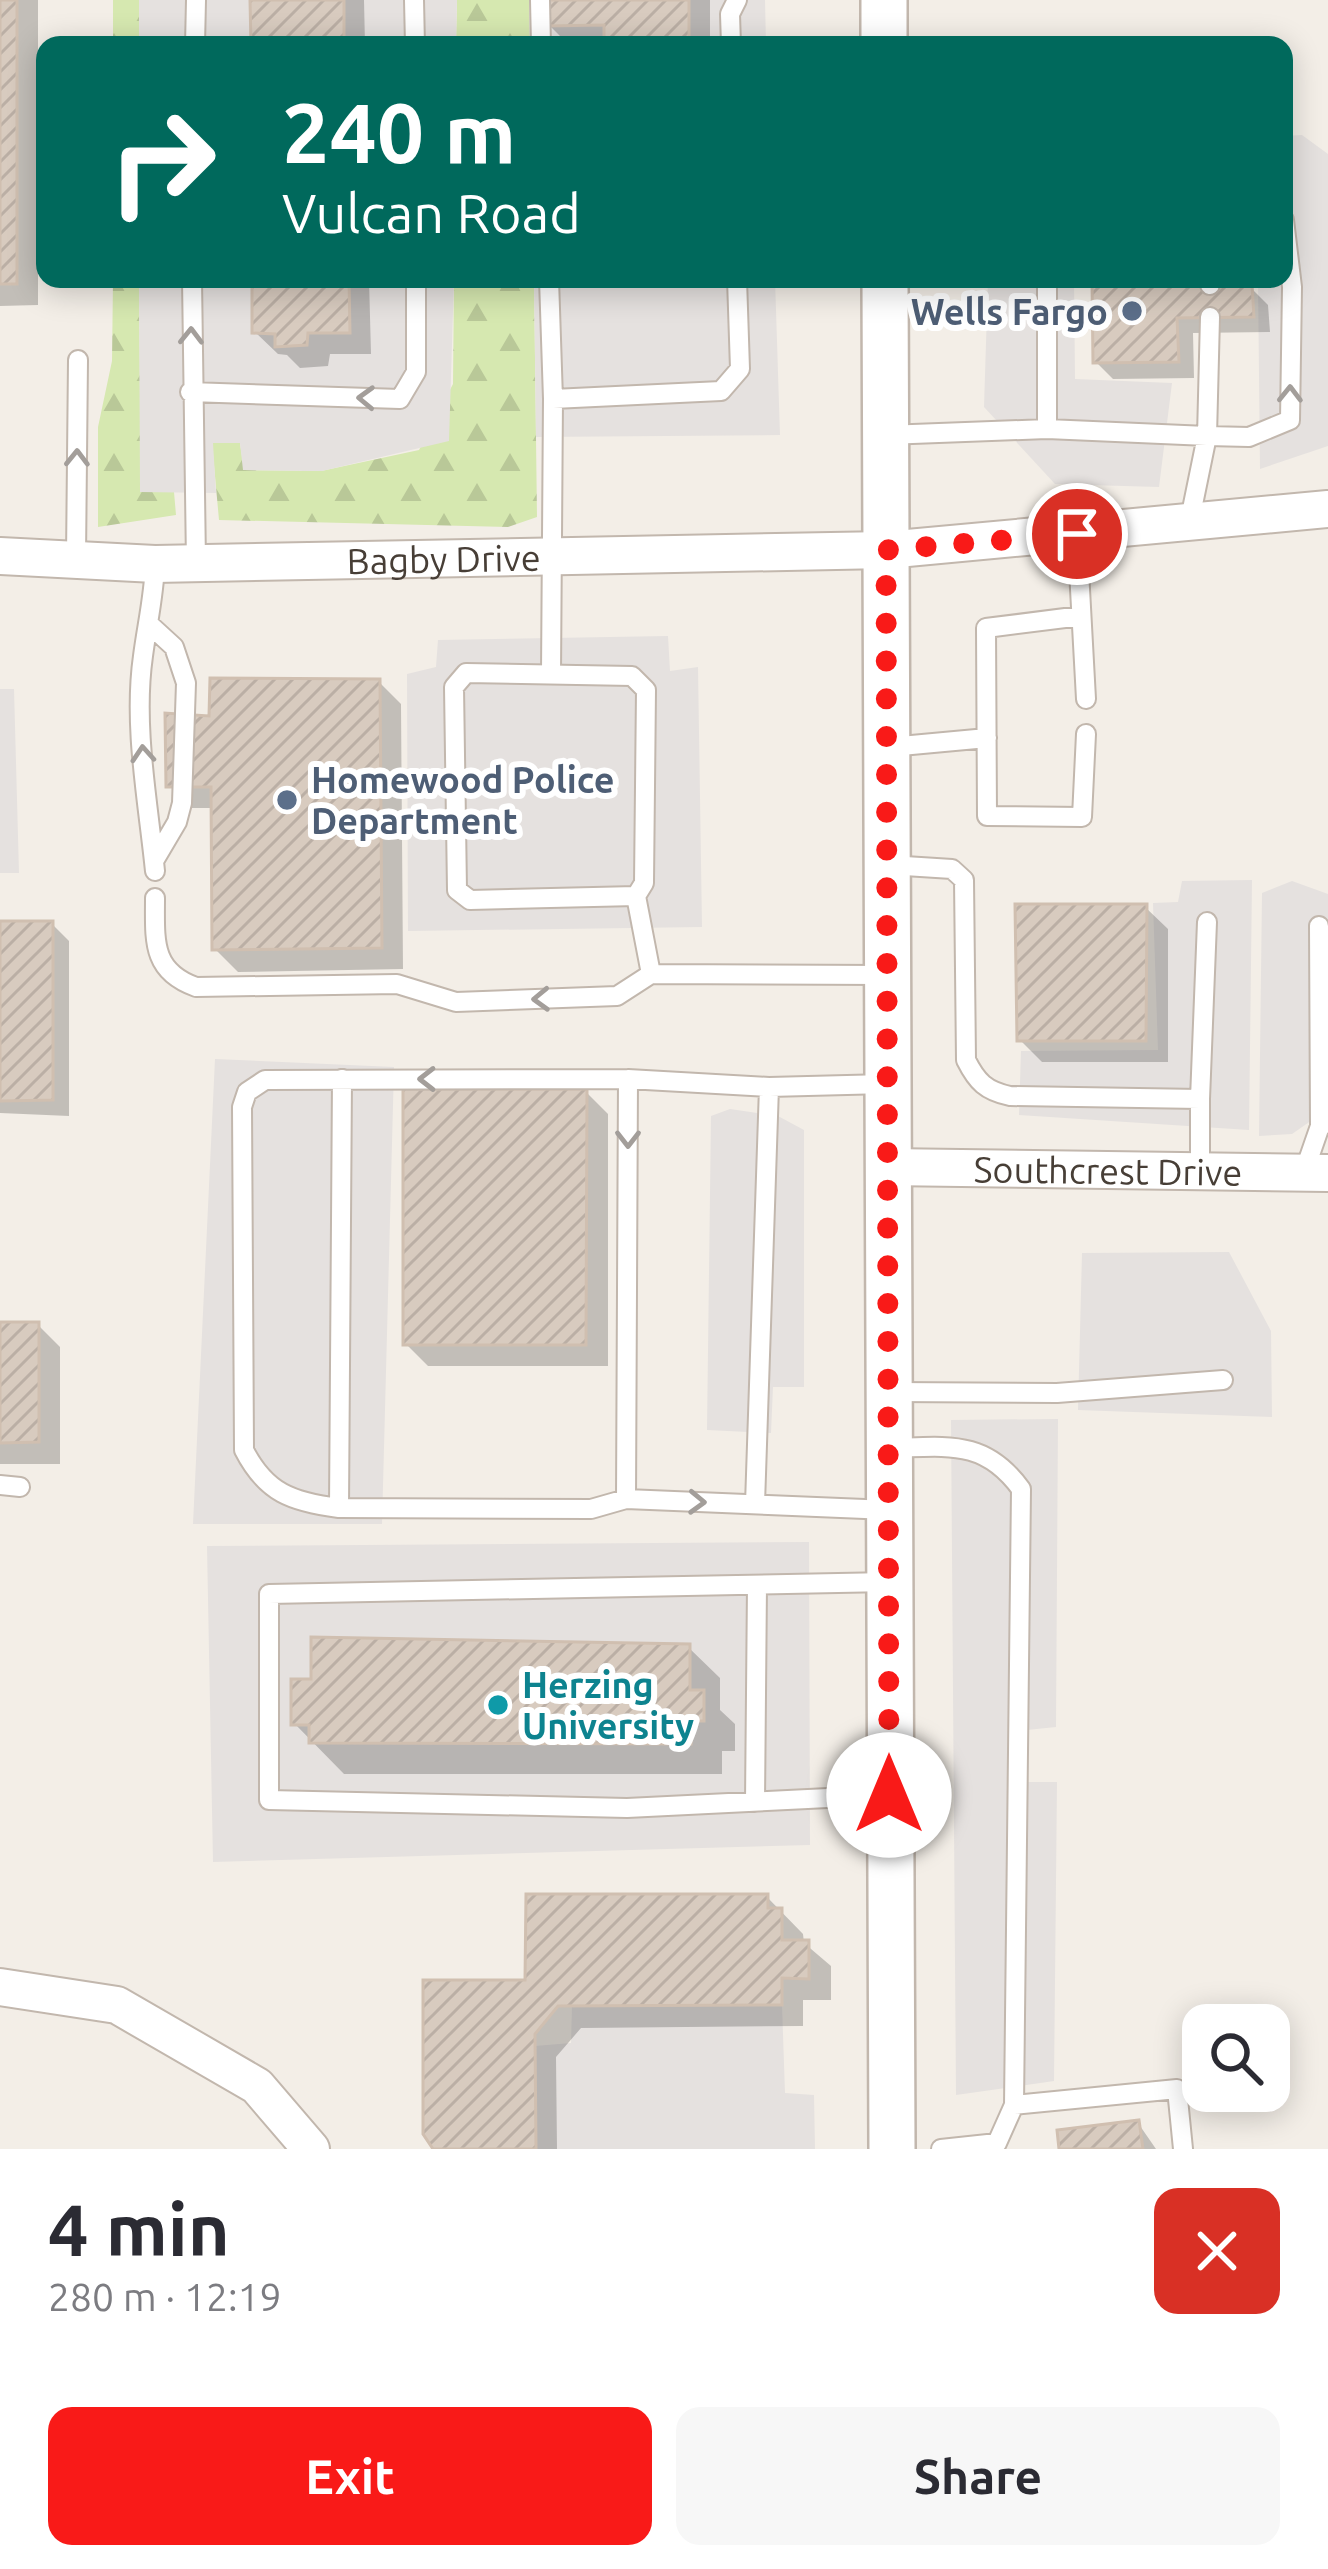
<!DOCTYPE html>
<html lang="en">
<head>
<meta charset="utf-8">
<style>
	body { margin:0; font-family:Ubuntu,sans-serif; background:#f7f7f7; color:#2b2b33; height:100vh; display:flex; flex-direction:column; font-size:45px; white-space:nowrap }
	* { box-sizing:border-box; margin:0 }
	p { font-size:39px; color:#7c7c81 }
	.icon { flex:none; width:66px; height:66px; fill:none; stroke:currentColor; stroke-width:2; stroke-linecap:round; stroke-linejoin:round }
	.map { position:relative; height:2149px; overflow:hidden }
	.details { display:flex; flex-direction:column; background:#fff; flex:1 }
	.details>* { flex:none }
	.hud { position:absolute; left:36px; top:36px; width:1257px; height:252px; border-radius:24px; box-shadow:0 6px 30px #0003; background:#00695c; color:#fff; overflow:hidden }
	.tools { position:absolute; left:1182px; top:2004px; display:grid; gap:24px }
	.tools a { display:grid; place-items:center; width:108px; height:108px; border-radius:24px; background:#fff; box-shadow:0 6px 30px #0003; font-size:60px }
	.pin { position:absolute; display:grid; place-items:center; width:102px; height:102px; color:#fff; margin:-51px; border:6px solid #fff; border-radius:50%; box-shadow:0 3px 12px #0007 }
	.me { position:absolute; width:132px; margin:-66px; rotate:0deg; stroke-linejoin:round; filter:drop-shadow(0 0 9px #0008) }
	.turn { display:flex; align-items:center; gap:42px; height:252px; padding:0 48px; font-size:54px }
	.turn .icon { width:156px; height:156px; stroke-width:2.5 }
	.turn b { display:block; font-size:84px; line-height:102px }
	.round { display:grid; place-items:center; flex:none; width:126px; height:126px; border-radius:24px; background:#f7f7f7 }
	.head { display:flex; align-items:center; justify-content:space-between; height:204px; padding:0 48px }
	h1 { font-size:72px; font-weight:700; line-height:90px }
	.cta { display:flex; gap:24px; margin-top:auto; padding:24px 48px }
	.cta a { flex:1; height:138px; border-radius:24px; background:#f91a18; color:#fff; font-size:48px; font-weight:700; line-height:138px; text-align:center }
	.cta a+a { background:#f7f7f7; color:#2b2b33 }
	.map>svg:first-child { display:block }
</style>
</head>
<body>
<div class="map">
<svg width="1328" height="2149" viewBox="0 0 1328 2149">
	<defs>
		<pattern id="forest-firs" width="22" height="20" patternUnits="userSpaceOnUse" patternTransform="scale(3)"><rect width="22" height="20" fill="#d6e8b0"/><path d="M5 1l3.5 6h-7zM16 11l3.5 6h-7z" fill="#b9c898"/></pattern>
		<pattern id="building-hatch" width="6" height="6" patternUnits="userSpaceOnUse" patternTransform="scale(3)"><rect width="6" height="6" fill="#d8cbbf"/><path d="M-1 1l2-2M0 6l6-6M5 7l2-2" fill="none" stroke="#bbafa5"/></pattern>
	</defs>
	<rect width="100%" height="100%" fill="#f3eee7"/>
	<path fill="url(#forest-firs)" d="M113,0H139V45H113Z
		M457,0H529L530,45H456Z
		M113,279H139L141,492H174L176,515L98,527V427L112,361Z
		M454,279H534L537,517L508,527L219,520L212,443H240L244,470L321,471L419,450L453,384Z"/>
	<path fill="#e5e1df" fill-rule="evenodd" d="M139,0H250L251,45H139Z
		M344,0H457L456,45H344Z
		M529,0H546L604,25V45H530Z
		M689,0H765L766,45H689Z
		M1302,135L1328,154V446L1260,469L1258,279H1284V136Z
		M139,279H252V332L275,334L276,347L306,345L308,333H349V279H454L449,441L322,471L243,470L240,443H213L216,493L140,492Z
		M534,279H775L780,435L536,437Z
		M988,279H1074L1075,379L1172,383L1159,487L1055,484L984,407Z
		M668,636L670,671L698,667L702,927L408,931L407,674L436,667L438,640Z
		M0,689H14L19,873H0Z
		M1252,880L1249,1130L1019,1115L1021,1051L1158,1050L1153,903L1178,902L1182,881Z
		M1292,881L1328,894V1109L1292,1134L1259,1136L1262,893Z
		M215,1059L394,1067L382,1524H193Z
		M730,1109L778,1116L804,1130V1387H773L771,1433L707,1430L711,1116Z
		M1229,1252L1271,1331L1272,1417L1078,1410L1082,1253Z
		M1058,1419L1056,1727L1027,1730V1782H1057L1054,2081L956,2095L951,1420Z
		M809,1542L810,1845L213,1862L207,1546ZM312,1637L689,1644L690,1690H704V1720L692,1721L691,1744L310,1743L309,1725L291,1680L311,1679Z
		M782,2005L785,2093L814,2095L815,2149H536L535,2046L571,2043L572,2006Z"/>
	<path fill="#0003" d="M0,0H38V305L0,306Z
		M253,0H364L365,45H254Z
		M549,0H710V45H569L549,25Z
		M255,279H369L371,354H330L328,366L300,368L287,355L278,354L255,332Z
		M1095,279H1190L1191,288H1251L1268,305L1270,332L1193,333L1194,378L1113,379L1096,362Z
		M379,682L401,704L403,969L238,972L215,949L214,808H191L169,785L212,719Z
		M1145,907L1168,929V1062H1042L1020,1040Z
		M0,924H52L69,941V1116L0,1113Z
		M586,1092L608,1114V1366H428L406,1344Z
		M0,1325H38L60,1347V1464H0Z
		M688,1647L720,1678V1710L735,1724V1751H722V1774H344L294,1723Z
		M767,1897L803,1934L804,1943L831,1966V2000H803V2026L581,2028L556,2057L557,2149H437L528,1983Z
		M1138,2123L1156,2149H1062Z"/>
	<path fill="url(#building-hatch)" stroke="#d0bfb0" stroke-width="3" d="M0,0H17V284H0Z
		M250,0H344V45H251Z
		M546,0H689V45H604V25L546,26Z
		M252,279H349L350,333H308L307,345L275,347V334L252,333Z
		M1092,279L1252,285L1254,317L1177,318L1179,362L1093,363Z
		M210,678L380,679L382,948L212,950L211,787H166L165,713L209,716Z
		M1015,904H1147L1146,1041H1017Z
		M0,921H53V1100L0,1101Z
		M403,1089H587L586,1345H403Z
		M0,1322H39V1442L0,1443Z
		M311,1637L690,1644V1690H704V1721H692L691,1744L309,1743V1725H291V1679H311Z
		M526,1894H768V1908H782V1940H809V1979L782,1978V2005L558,2006L535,2034L536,2149H433L423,2134V1980H525Z
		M1139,2120L1143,2149H1059L1057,2130Z"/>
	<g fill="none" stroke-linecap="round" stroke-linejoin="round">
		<defs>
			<path id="service" d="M414,0L415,45
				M540,0L541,45
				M195,45L196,0
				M731,45L730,14L737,0
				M192,279L196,563
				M549,279L553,399
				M1210,285L1211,279
				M190,392L400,399L416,372V279
				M1047,429L1207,436L1210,317
				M886,435L1047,429V279
				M1189,524L1207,436L1249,437L1290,420L1292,287L1284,220
				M1077,534L1086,699
				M76,557L78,360
				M1081,616L986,628L987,816L1082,817L1086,734
				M150,625L174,647L186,683L182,803L177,822L154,861
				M551,674L553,399L721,391L740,369L737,279
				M890,747L987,738
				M889,865L952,869L964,880L966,1060C977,1082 986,1091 1010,1096L1200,1099V1171
				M155,871C148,801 133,726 143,656C147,625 154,596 155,564
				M636,896L644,883L646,690L632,676L466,673L454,687L457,890L470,900L636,896L651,974L886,975
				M155,898C155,940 151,971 196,987L397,984L456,1002L617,996L651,974
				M1319,926L1320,1126
				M342,1079L339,1508L591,1509L626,1499
				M886,1084L769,1087L628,1079L626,1499L889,1510
				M1200,1099L1207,922
				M1304,1172L1320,1126L1328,1123
				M892,1392L1057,1393L1223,1380
				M888,1448C946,1447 984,1438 1021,1489L1014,2105L997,2143L941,2149
				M0,1485L20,1487
				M755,1504L769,1087
				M339,1508C292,1502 266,1493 244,1450L242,1107L247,1092L265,1080L628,1079
				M889,1582L269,1594V1800L627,1808L889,1795
				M755,1802L757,1585
				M1014,2105L1177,2089L1183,2149"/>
			<g id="minor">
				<path id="s1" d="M0,556L155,564L886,550L1328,509"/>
				<path id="s2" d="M886,1167L1328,1173"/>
				<path d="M0,1987L117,2005L257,2086L311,2149"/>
			</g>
			<path id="tertiary" d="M884,0V45
				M885,279L892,2149"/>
		</defs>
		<use href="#service" stroke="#c2b7ad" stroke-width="22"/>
		<use href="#minor" stroke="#c2b7ad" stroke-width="40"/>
		<use href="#tertiary" stroke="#c2b7ad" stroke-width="50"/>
		<use href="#service" stroke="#fff" stroke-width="18"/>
		<use href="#minor" stroke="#fff" stroke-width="36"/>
		<use href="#tertiary" stroke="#fff" stroke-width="45"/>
	</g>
	<defs><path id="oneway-chevron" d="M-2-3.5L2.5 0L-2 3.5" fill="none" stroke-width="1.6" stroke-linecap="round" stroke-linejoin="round" transform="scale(3)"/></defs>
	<g stroke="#a39e9a">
		<use href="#oneway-chevron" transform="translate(191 336) rotate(-89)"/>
		<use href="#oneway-chevron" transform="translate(1290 394) rotate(-89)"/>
		<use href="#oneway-chevron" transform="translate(366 398) rotate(-178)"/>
		<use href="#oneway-chevron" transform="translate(77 458) rotate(-89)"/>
		<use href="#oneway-chevron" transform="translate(143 754) rotate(-94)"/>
		<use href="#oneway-chevron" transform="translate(541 999) rotate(178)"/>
		<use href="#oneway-chevron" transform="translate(427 1079) rotate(-180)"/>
		<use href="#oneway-chevron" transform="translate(628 1139) rotate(90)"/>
		<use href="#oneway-chevron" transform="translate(697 1502) rotate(2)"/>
	</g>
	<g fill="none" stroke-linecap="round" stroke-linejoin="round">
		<path stroke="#f91a18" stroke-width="21" stroke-dasharray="0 37.8" d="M889,1795L886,550L1077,534"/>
	</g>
	<g fill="#5c6f8a" stroke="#fff" stroke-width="4.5">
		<circle cx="1132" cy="311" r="12"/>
		<circle cx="287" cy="800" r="12"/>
	</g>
	<circle fill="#0f9aa8" stroke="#fff" stroke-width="4.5" cx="498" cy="1705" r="12"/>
	<g text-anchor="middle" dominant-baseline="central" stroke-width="12" stroke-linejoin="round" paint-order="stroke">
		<g font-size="36" font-weight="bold" fill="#4e5e75" stroke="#fff" text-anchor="end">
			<text x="1108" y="311">Wells Fargo</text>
			<text x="311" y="779" text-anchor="start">Homewood Police<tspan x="311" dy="41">Department</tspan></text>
		</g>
		<g font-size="36" fill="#473e36" stroke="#fff">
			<text stroke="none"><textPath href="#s1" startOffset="444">Bagby Drive</textPath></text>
			<text stroke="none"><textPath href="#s2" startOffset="222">Southcrest Drive</textPath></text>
		</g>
		<g font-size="36" font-weight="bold" fill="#0d838f" stroke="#fff" text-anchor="start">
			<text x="522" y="1684">Herzing<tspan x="522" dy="41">University</tspan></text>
		</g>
	</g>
</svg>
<div class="tools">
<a><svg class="icon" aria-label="search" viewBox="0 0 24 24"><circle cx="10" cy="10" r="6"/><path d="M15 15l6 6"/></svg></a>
</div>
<div class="pin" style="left:1077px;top:534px;background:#d93025"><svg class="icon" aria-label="arrive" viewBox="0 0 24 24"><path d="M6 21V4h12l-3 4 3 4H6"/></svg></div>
<svg class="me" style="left:889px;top:1795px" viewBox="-20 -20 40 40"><circle r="19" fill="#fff"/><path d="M0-13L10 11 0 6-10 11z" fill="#f91a18"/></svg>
<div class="hud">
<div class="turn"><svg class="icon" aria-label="right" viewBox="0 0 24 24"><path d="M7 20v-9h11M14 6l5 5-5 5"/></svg><div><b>240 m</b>Vulcan Road</div></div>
</div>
</div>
<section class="details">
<div class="head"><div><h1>4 min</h1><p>280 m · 12:19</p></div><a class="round" style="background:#d93025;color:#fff"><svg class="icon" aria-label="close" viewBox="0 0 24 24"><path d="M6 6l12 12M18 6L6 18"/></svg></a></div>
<div class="cta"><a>Exit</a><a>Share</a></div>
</section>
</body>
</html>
